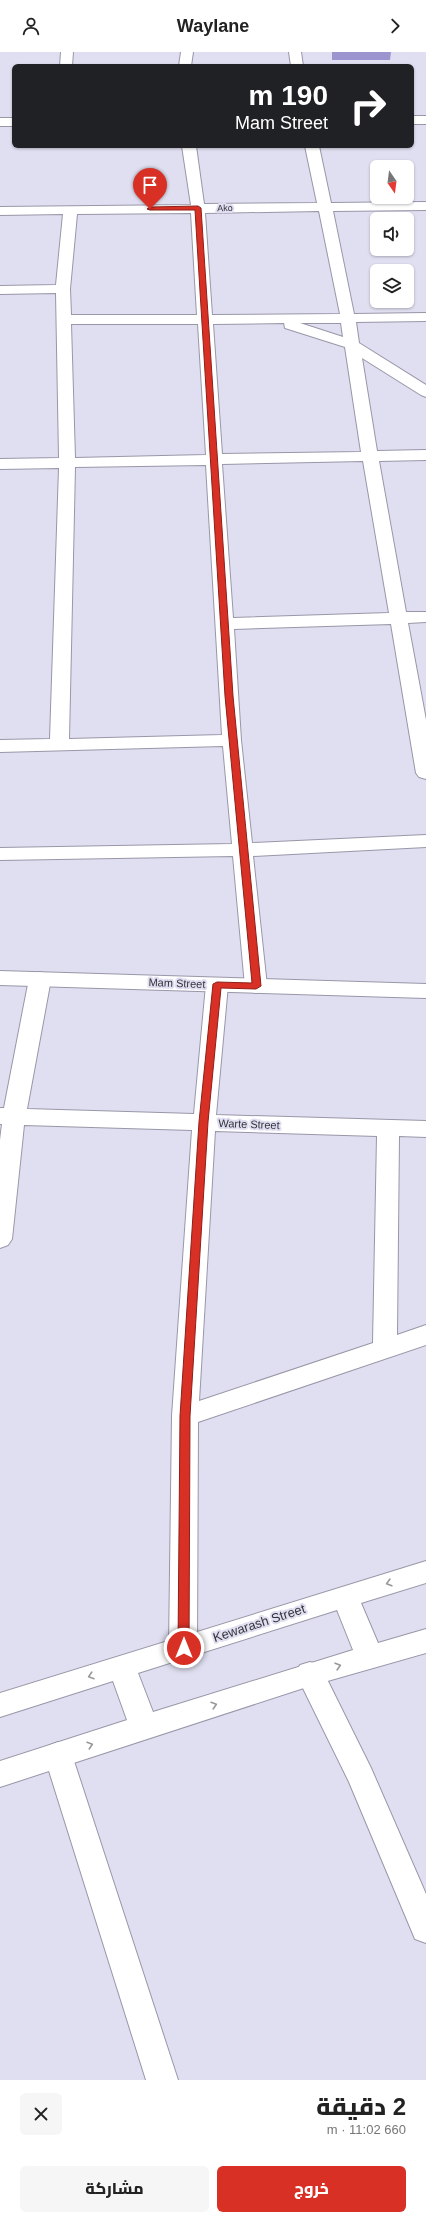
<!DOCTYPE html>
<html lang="ar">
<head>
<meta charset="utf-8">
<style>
	body { margin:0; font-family:Arial,Cairo,sans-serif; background:#f6f6f6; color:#222; direction:rtl; height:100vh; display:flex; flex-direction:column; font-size:15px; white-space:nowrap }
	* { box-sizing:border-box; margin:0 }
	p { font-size:13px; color:#767676 }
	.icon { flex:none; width:22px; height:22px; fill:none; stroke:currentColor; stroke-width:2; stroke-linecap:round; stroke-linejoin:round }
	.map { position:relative; height:2028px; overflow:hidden; direction:ltr }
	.sheet { display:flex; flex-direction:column; background:#fff; flex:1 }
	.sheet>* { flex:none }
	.guide { position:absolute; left:12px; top:12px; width:402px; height:84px; border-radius:6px; box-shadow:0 1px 3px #0004; direction:rtl; background:#202124; color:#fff; overflow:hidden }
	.needle { width:26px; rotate:166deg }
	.controls { position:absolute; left:370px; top:108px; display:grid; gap:8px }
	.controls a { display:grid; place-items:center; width:44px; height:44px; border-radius:6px; background:#fff; box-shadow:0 1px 3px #0004; font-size:20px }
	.pin { position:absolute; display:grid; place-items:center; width:34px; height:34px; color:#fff; margin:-41px -17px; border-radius:50% 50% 50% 0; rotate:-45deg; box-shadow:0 0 4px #0007 }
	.pin .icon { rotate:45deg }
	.me { position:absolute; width:44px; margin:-22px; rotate:0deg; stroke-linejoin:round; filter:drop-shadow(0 0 3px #0008) }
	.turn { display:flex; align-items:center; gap:14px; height:84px; padding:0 20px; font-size:18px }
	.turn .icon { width:52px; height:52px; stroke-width:2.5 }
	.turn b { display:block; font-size:28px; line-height:34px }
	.round { display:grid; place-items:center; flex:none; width:42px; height:42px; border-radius:6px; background:#f6f6f6 }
	.headline { display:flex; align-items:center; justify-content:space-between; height:68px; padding:0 20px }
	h1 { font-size:24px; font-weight:800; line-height:30px }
	.button { display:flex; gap:8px; margin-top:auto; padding:8px 20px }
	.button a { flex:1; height:46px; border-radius:6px; background:#d93025; color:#fff; font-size:16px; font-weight:800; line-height:46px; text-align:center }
	.button a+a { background:#f6f6f6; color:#222 }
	header { display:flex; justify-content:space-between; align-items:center; height:52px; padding:0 20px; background:#fff; font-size:18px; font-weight:800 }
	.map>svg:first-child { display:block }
</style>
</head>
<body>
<header><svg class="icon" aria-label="forward" viewBox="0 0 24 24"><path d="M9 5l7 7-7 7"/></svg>Waylane<svg class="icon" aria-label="person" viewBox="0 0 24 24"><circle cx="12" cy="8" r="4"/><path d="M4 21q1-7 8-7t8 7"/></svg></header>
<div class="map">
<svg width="426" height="2028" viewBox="0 0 426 2028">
	<rect width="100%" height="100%" fill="#e0dff1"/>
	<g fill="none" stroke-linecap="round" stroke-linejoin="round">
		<defs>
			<path id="street" d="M61,0H73L72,14H60Z
				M181,0H193L191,14H179Z
				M289,0H301L303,14H291Z
				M182,94H196L204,152L317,151L305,94H319L331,151L426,150V158L333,159L354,262L426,261V269L356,270L359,291L426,333V345L421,343L362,306L377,399L426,398V408L379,409L406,560H426V570L408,571L426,668V727L419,725L416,721L391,572L234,577L241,688L252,791L426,783V795L253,804L267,934L264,939L256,941L248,939L245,934L233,804L0,808V796L232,792L223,694L0,700V688L50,687L59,416L0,417V407L59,406L56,241L0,242V234L56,233L63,162L0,163V155L191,153ZM319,159L340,262L212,263L205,161ZM191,161L197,263H71L70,237L77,162ZM284,271L285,276L345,295L361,400L222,402L213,272ZM300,271H341L343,285ZM71,272H198L206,403L75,406ZM363,409L389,561L233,566L222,412ZM206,413L222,683L69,687L75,415Z
				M40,920L47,922L51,927L27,1057L194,1062L206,933L209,928L217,926L225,928L228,933L216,1063L426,1069V1085L399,1084L397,1283L426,1273V1293L198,1370L197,1596L193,1604L183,1608L173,1604L169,1596L172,1364L192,1078L24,1073L12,1187L8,1193L0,1196V1088L2,1072H0V1056H4L29,927L33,922ZM215,1079L377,1084L373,1291L199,1349Z
				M310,1610L320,1613L371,1716L426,1842V1891L415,1887L349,1730L296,1622L300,1613Z
				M58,1690L68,1694L72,1703L178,2028H146L44,1703L48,1694Z"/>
			<path id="secondary" d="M0,919L426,932V946L0,933Z
				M426,1509V1531L361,1551L378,1591L426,1577V1601L310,1634L0,1735V1709L127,1668L113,1629L0,1665V1641ZM337,1558L353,1598L153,1660L138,1621Z"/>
			<path id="highway" d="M412,64H426V72H412Z
				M0,66H14V74H0Z"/>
		</defs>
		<use href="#street" stroke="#9897a8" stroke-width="2"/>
		<use href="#secondary" stroke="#9897a8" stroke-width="2"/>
		<use href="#highway" stroke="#9897a8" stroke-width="2"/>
		<use href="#street" fill="#fff" fill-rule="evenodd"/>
		<use href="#secondary" fill="#fff" fill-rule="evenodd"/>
		<use href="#highway" fill="#fff" fill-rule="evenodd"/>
	</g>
	<path fill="#9b94cf" d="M332,0H391L390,8H332Z"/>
	<defs><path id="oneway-chevron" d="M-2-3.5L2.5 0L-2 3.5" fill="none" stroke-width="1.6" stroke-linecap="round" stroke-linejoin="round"/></defs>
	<g stroke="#99999c">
		<use href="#oneway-chevron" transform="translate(389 1531) rotate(164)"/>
		<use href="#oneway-chevron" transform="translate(338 1614) rotate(-16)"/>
		<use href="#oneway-chevron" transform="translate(91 1624) rotate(162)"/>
		<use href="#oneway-chevron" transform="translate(214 1653) rotate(-18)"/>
		<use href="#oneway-chevron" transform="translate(90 1693) rotate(-18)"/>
	</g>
	<path fill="#d93025" stroke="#8d1f18" d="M198,154L201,156L233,644L261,934L256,937L221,936L208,1070L190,1364L189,1596L184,1600L178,1596L180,1364L199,1070L213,932L217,930L252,931L225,644L195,158H150L147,157L150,155Z"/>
	<g text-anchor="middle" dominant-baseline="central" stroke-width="4" stroke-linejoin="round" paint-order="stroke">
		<g font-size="9" fill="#33333a" stroke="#e0dff1">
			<text transform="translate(225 156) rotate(-1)">Ako</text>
		</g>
		<g font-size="11" fill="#33333a" stroke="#e0dff1">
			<text transform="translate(177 931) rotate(2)">Mam Street</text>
			<text transform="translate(249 1072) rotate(2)">Warte Street</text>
		</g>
		<g font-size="13" fill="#33333a" stroke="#e0dff1">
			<text transform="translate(259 1571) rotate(-18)">Kewarash Street</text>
		</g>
	</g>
</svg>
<div class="controls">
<a><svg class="needle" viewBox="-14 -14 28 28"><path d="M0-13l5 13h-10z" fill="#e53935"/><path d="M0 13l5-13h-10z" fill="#767676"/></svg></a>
<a><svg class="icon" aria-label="sound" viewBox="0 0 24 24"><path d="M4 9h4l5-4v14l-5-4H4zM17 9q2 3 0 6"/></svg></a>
<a><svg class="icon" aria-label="layers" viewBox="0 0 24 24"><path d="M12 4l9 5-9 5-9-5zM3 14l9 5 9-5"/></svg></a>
</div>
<div class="pin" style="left:150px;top:157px;background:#d93025"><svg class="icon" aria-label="arrive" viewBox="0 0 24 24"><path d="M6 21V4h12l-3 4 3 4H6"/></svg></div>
<svg class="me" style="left:184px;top:1596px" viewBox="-20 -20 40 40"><circle r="17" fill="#d93025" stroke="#fff" stroke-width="3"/><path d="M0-11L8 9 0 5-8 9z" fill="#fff"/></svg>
<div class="guide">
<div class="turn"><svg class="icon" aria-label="right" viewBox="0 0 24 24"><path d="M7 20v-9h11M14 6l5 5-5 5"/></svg><div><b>190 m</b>Mam Street</div></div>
</div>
</div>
<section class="sheet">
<div class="headline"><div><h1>2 دقيقة</h1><p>660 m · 11:02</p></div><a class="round"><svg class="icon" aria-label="close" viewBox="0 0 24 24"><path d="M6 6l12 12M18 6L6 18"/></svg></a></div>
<div class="button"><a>خروج</a><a>مشاركة</a></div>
</section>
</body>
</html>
